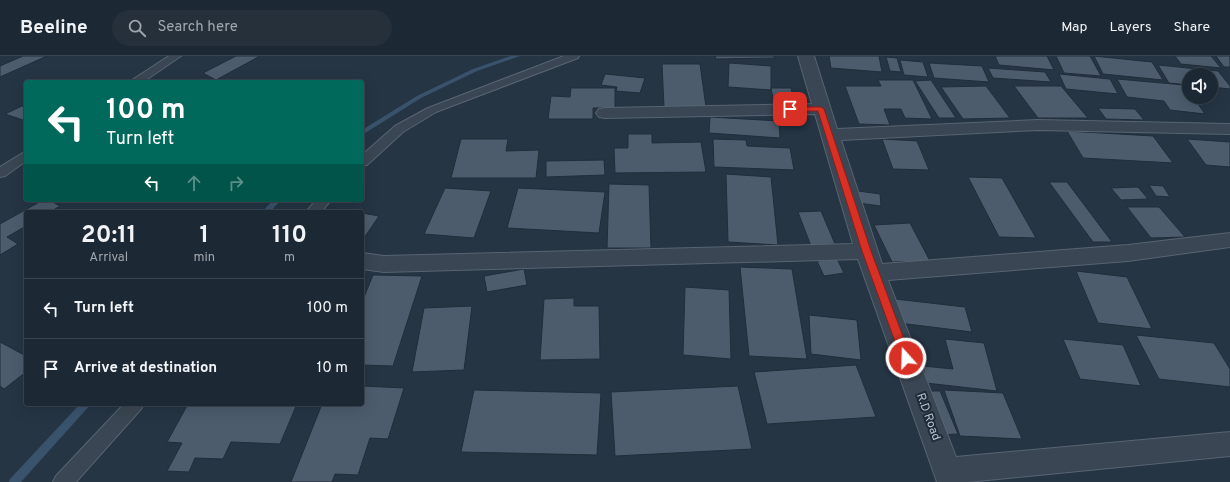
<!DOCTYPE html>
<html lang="en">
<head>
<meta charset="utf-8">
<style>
	body { margin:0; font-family:Overpass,sans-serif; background:#25303b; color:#f1f3f6; height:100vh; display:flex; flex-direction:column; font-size:15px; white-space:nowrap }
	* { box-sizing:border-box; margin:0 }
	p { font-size:13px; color:#a0a6ac }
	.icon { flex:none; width:22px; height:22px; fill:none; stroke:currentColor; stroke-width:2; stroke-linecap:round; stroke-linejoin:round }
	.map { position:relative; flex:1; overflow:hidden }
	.details { position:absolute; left:24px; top:154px; width:340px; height:196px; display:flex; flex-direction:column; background:#1c2833; border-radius:4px; box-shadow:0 4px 16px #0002,0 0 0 1px #3a444e }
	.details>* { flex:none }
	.hud { position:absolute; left:24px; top:24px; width:340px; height:122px; border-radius:4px; box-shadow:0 4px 16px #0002,0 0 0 1px #3a444e; background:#00695c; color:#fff; overflow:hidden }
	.fabs { position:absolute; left:1182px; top:12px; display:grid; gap:8px }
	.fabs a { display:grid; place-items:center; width:36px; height:36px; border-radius:50%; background:#1c2833; box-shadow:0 4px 16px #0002,0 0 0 1px #3a444e; font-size:20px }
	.pin { position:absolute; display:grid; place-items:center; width:34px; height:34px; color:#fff; margin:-17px; border-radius:8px; box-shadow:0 2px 6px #0006 }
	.me { position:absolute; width:44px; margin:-22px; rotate:340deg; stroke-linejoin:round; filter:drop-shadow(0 0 3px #0008) }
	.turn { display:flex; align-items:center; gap:14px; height:84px; padding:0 16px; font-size:18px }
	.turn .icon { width:52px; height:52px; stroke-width:2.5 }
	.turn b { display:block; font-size:28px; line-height:34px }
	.lanes { display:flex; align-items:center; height:38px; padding:0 16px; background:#0003; justify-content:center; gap:20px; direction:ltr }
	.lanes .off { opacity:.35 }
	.eta { display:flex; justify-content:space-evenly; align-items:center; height:68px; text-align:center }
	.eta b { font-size:24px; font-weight:700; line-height:28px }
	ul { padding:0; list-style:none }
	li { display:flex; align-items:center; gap:12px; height:60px; padding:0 16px; border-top:1px solid #3a444e }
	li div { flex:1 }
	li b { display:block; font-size:15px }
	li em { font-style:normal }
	header { display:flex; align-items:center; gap:24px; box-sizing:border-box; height:56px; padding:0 20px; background:#1c2833; border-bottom:1px solid #3a444e }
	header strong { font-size:19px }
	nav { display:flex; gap:22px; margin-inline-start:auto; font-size:14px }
	.search { width:280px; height:36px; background:#25303b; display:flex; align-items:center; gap:10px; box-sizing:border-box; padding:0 14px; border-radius:22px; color:#a0a6ac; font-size:15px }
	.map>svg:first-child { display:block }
</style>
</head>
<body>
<header>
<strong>Beeline</strong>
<div class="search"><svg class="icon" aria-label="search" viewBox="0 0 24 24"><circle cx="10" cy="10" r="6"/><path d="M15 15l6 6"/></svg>Search here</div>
<nav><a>Map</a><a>Layers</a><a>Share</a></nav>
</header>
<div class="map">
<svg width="1230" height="426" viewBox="0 0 1230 426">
	<rect width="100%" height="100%" fill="#253544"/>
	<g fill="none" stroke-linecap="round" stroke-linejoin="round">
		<path fill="#3a536d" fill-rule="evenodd" d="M511,0H520L477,15L421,42L362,79V74L417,40L473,13Z
			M273,144H281L270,156H262Z
			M80,348H91L21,426H9L10,423Z"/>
	</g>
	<path fill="#4c5c6d" stroke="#212d3b" d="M23,0H47L0,21V10Z
		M236,0H260L216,24L203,17Z
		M715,0H774L775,2L716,3Z
		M829,0H879L882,16L831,12Z
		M995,0H1047L1054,14L999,9Z
		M1056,0H1090L1101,20L1064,17Z
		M1094,0L1152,6L1163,24L1103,18Z
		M1175,0H1211L1221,12L1181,8Z
		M1216,0H1230V11H1224Z
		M886,1L897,2L901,16L890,15Z
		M900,4L923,6L928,21L904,19Z
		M729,7L771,10V34L728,31Z
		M929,7L982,10L989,26L934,22Z
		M662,8H700L706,51H664Z
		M1158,9L1218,15L1230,30V33L1211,31V19H1189V29L1169,27Z
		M988,12L1045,16L1051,26L993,22Z
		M605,18L645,22L640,37L616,35L617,31L601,29Z
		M1059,18L1110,23L1118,38L1066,33Z
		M1117,23L1184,29L1189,36V41H1193L1205,58L1170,54L1164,45L1127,41Z
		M878,24H913L932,63L905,62L901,53H884L890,69L859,68L845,30H881Z
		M931,24L956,62H939L915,25Z
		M986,30L1010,62L963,63L941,31Z
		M1014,30H1061L1088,62H1038Z
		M571,32H615V52H593V63H548L551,40L570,41Z
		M771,32H791L795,49L774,48Z
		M22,50L26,51V63L23,64L5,58Z
		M1098,52L1135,53L1144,64L1106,63Z
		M710,61L779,65L780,82L709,77Z
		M1067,75L1153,80L1173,107L1083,102Z
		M628,78H652V87L701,86L706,116L615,117L614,92H628Z
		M461,83H508L506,95L539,94L536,122H451Z
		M713,83L746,84L747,90L790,92L794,114L714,111Z
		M882,83L917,85L929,114L893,113Z
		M1187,83L1230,86V111L1206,109Z
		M604,104L605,119L546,121V105Z
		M726,118L771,121L778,189L728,186Z
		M968,121L1002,122L1036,182L999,181Z
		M1049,126H1067L1112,186H1093Z
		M609,128L649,129L651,192H607Z
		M1149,129L1163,130L1170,141L1156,140Z
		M1138,131L1148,143L1121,144L1111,132Z
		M445,132L491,135L474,182L424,178Z
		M518,132L605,136L599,177L507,172Z
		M858,135L880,138L881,150L858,147Z
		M43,144H49L60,150L50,156H26V170L7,181L18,188L0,199V168Z
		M1127,151H1159L1185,181L1151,182Z
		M821,155L835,188L811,190L798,156Z
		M362,157L379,160L362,185Z
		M910,167L930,205L892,206L874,169Z
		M837,203L844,217L824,220L817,205Z
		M740,211L792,213L807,303L749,300Z
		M524,213L527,229L487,236L484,220Z
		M1076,215L1127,221L1152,273L1098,267Z
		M373,219L422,220L393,310L362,309V246Z
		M685,231L729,234L731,303L683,299Z
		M574,242V250H599L600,303L540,304L544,243Z
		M895,243L965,251L972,276L899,267Z
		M472,250L464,314L412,316L424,252Z
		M809,259L857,264L861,304L811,298Z
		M1136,279L1214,287L1230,313V331L1159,323Z
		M945,283L984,287L997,335L926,327L923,310L953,313Z
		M1063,283L1123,289L1141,330L1080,323Z
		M0,286L26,300V316L4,333L0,330Z
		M856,309L876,361L767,368L754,316Z
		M362,330L404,332L388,383L370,382L358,419L335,418L332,426H291L322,348H362Z
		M738,330L752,393L615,400L611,336Z
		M474,334L601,337L597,399L461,396Z
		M944,334L1003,337L1022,383L960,380Z
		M920,335H940L958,378L937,379Z
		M188,348H297L280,388L231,386L223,403L195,402L189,416L167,415L182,387L167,386Z"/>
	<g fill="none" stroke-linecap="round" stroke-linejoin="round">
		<defs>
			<path id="lane" d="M169,0H181L143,26H129Z
				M564,0H579L578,2L436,56L403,76L367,109L362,110V99L395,70L428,52Z
				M26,95V105L5,120L0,121V111Z
				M316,144H331L321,156H306Z
				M124,348H144L141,353L76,426H53L56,420Z"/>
			<path id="street" d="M798,0H814L837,73L1038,64L1230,68V78L1038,74L841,84L882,208L1128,189L1230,177V191L1128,205L888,224L956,401L1230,376V400L968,426H937L858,203L384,216L362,213V197L384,200L853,188L815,58L605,62L599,61L596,57L599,53L605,52L812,48Z"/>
		</defs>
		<use href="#lane" stroke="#586471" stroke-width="2"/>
		<use href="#street" stroke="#586471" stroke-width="2"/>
		<use href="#lane" fill="#3a4653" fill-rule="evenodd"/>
		<use href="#street" fill="#3a4653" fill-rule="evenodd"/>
	</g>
	<path fill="#d93025" stroke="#8d1f18" d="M790,51H821L824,53L871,195L911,302L909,305L906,306L901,302L862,195L818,55H787L786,53Z"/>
	<g text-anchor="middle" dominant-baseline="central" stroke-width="4" stroke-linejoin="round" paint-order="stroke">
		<g font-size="12" fill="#b7c1cd" stroke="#1f2b39">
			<text transform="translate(928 361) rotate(70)">R.D Road</text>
		</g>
	</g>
</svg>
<div class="fabs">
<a><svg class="icon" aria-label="sound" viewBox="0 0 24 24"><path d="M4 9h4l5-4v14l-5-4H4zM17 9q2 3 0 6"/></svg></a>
</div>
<div class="pin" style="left:790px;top:53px;background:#d93025"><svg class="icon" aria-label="arrive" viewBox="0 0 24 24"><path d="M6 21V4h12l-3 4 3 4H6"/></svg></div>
<svg class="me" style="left:906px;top:302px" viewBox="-20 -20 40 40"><circle r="17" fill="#d93025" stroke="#fff" stroke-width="3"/><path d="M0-11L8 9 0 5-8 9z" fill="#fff"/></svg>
<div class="hud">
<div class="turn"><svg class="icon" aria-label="left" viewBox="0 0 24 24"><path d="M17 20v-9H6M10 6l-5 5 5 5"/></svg><div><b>100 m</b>Turn left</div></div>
<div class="lanes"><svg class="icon" aria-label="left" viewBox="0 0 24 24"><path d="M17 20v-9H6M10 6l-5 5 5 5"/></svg><svg class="icon off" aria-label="ahead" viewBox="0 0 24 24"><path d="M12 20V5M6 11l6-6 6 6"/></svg><svg class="icon off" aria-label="right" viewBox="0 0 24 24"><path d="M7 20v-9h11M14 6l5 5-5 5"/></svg></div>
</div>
<section class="details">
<div class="eta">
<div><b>20:11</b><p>Arrival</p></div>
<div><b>1</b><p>min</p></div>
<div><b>110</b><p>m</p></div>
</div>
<ul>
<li><svg class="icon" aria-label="left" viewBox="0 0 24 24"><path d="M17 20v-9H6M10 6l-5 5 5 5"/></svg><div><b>Turn left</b></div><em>100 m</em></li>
<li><svg class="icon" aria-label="arrive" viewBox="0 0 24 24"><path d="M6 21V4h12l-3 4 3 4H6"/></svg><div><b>Arrive at destination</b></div><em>10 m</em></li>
</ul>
</section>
</div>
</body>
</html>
